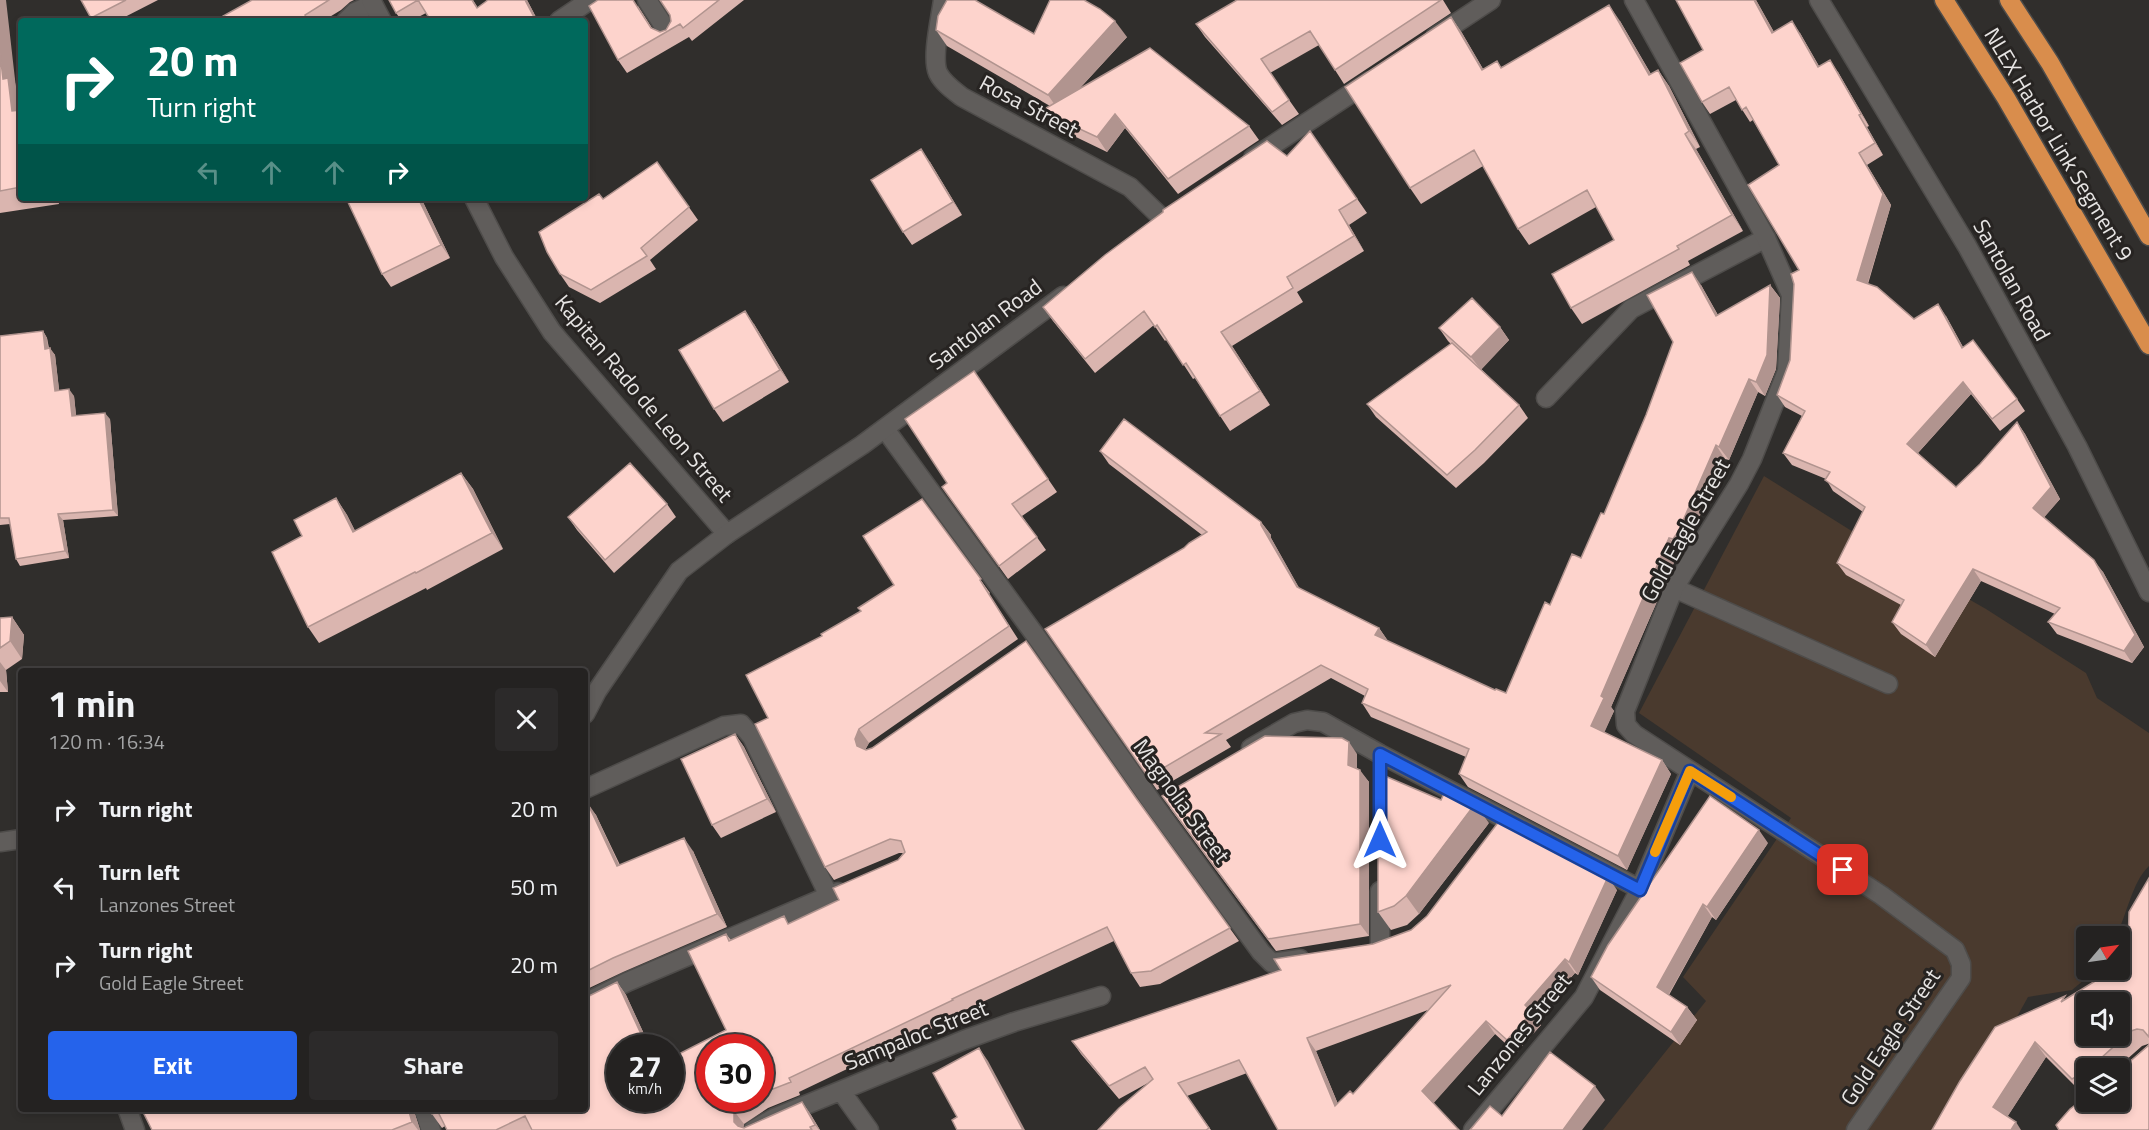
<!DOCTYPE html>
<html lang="en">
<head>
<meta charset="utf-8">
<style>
	body { margin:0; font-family:"Titillium Web",sans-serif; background:#2c2a2a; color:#f1f3f6; height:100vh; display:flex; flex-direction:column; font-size:22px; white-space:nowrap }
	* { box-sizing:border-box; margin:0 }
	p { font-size:20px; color:#a3a4a5 }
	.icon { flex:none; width:33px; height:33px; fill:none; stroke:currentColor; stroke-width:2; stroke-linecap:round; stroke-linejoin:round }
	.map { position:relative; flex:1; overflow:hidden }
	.panel { position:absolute; left:18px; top:668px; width:570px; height:444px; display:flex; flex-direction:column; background:#242221; border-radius:6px; box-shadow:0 3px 9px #0003,0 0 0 2px #413f3f }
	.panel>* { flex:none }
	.top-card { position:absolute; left:18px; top:18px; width:570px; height:183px; border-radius:6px; box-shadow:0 3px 9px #0003,0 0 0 2px #413f3f; background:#00695c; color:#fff; overflow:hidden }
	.needle { width:39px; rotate:61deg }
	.tools { position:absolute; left:2076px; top:926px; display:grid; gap:12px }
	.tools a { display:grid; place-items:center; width:54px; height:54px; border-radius:6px; background:#242221; box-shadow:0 3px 9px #0003,0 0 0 2px #413f3f; font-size:30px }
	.speed { position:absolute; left:606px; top:1034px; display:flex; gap:12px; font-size:30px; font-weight:700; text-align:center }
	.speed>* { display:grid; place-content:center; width:78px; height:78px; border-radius:50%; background:#242221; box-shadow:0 3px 9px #0003,0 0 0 2px #413f3f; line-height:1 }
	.speed small { font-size:15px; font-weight:400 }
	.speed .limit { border:9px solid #d22; background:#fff; color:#111 }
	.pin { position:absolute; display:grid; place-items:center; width:51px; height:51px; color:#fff; margin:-26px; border-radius:12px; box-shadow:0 3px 9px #0006 }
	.me { position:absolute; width:66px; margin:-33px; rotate:0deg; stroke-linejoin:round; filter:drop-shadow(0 0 4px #0008) }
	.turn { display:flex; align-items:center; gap:21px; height:126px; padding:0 30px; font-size:27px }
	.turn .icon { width:78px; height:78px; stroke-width:2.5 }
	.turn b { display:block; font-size:42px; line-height:51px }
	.lanes { display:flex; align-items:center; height:57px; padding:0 30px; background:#0003; justify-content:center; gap:30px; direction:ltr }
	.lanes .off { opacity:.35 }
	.round { display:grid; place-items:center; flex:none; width:63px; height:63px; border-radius:6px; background:#2c2a2a }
	.head { display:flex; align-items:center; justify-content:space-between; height:102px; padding:0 30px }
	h1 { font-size:36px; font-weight:700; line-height:45px }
	.cta { display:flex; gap:12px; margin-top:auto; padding:12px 30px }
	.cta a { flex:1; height:69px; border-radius:6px; background:#2563eb; color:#fff; font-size:24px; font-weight:700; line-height:69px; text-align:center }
	.cta a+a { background:#2c2a2a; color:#f1f3f6 }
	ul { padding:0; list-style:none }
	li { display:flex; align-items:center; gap:18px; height:78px; padding:0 30px }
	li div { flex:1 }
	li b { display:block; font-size:22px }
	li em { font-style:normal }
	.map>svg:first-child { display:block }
</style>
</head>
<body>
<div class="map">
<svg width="2149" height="1130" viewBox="0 0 2149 1130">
	<rect width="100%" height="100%" fill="#302e2c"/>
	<path fill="#4a3a2e" d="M1764,476L1874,545L1986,609L2086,673L2097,698L2149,733V866C2132,882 2127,915 2116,936H2086V969H2097L2072,990L2028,997L1954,1130H1603L1706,1001L1683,977L1791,818L1639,713Z"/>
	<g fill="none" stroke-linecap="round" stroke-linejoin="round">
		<defs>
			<path id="lane" d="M346,21L355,12L373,4
				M1546,398L1631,309L1766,238
				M1674,588L1888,684"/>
			<path id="street" d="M371,0L382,21
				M647,0L669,34
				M943,0C941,17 931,57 938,73C943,83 953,90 962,97L1130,187L1162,218
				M1634,0L1766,238L1791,295L1787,371L1752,459L1739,484L1674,588L1625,711L1626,725L1634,734L1881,895L1955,950L1961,964V978L1856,1130
				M1819,0L1967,246L2077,446L2149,592
				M559,21L590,0
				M474,198L504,257L552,332L727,534
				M885,429L1038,639L1154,805L1261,952L1272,963L1300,959
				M1251,748L1294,723L1307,720L1323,722L1380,754L1640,889
				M585,789L724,726L741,724L752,737L829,896
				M0,842L21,839
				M1380,891V946
				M585,1003L627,982L838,892
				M841,1091L869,1130
				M127,1108L135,1130
				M753,1130L774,1118L964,1040L1014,1022L1101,996
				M1473,1130L1584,997L1640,889L1690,771"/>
			<path id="secondary" d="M1435,37L1491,0
				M1253,158L1370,81
				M585,714L597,691L679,571L727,534L862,445L1063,296
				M423,1108L431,1130"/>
			<path id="highway" d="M1944,0L2006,98L2149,345
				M2009,0L2050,63L2149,236"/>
		</defs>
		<use href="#lane" stroke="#4e4c4a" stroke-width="21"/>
		<use href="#street" stroke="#4e4c4a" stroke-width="21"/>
		<use href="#secondary" stroke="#4e4c4a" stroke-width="21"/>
		<use href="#highway" stroke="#4e4c4a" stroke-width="21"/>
		<use href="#lane" stroke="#605d5b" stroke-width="18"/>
		<use href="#street" stroke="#605d5b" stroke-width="18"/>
		<use href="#secondary" stroke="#605d5b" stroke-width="18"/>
		<use href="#highway" stroke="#d98d4c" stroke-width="18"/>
	</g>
	<path fill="#dab5af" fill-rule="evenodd" d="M0,0L16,88L21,96V198H58L59,204L0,213Z
		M81,0H158L117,21H93Z
		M252,0H354L350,2L341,10L323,21H225Z
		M389,0H473L478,8L488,0H527L538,21H431L426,13L411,21H402L396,13Z
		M660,0H744L692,41L689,37L627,73L618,60L638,6L652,28L660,32L666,30L671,21L670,15Z
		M1237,0H1443L1451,13L1344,84L1319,45L1270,73L1299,114L1282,125L1205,37L1196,24Z
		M1756,0L1774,32L1800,33L1819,66L1838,72L1869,126L1867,127L1883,155L1867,165L1891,205L1868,284L1914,319L1946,316L1963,347L2017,399L2025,411L2000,431L1971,394L1918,453L1956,487L1980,464L2017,422L2025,434L2060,499L2044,517L2103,572L2144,647L2132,663L2057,634L2048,622L2055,614L1981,581L1935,657L1901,634L1892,622L1901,605L1846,575L1837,563L1863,512L1833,491L1826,479L1792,465L1783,453L1802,416L1785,407L1777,395L1790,360L1799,270L1779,165L1753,120L1750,122L1736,100L1710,114L1702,102L1703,50Z
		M1451,17L1462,33L1483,69L1497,61L1501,67L1620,21L1651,74L1658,70L1669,86L1700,147L1696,149L1743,231L1688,261L1690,265L1582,324L1571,308L1614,240L1596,207L1529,245L1518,229L1483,166L1421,204L1410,188Z
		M936,30L1127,37L1079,89L1249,126L1259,140L1178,194L1125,128L1107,152L1051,125L1041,111L1050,106L947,46Z
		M1310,131L1367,213L1349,225L1364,251L1297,292L1303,302L1232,346L1270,405L1230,431L1195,378L1193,379L1167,339L1165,341L1154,325L1095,373L1053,321L1043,307L1287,156Z
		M657,162L698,220L650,260L656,269L600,303L569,287L560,274L603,199Z
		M930,162L962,215L912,245L903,232Z
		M421,198L450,258L391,287L382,274Z
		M503,198H512L506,202Z
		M1701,285L1718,315L1770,285L1780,298L1776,369L1765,396L1758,392L1729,460L1725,459L1687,545L1683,553L1679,551L1611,707L1614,711L1604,732L1662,760L1671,774L1627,870L1468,787L1459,774L1466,757L1371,717L1362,703L1365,696L1331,678L1226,740L1231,747L1157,790L1045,629L1184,548L1202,535L1109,464L1100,451L1261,522L1271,535V538L1299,588L1379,628L1388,641L1495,690L1506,693L1550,605L1581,558L1604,514Z
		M754,324L789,382L723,422L714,409Z
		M1500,327L1509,340L1481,369L1519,405L1528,418L1484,463L1456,488L1376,417L1367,404L1451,344L1448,341L1439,328Z
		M43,331L47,338L49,348L55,355L59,390L74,396L76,416L110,419L118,516L63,520L69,558L20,566L16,559L10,524L0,525V336Z
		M974,371L1057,492L1022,516L1046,550L1008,579L942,487L947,483Z
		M461,473L473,489L503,549L427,590L426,588L319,643L308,627L302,536L336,498L347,515L355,531Z
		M922,499L990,593L989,594L1018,639L869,743L865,750L1136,799L1239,941L1160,984L1140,987L1131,973L1114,941L961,1012L962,1014L799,1092L800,1095L768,1108L744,1124L743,1128H744L802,1102L811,1115L820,1130H447L445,1126L442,1128L432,1114L430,1108H585L617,982L626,995L650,1047H620L677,1055L726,1030V934L731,940L789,924L839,900L898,860L903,853H899L834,880L825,867L768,718L822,636L861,611L894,585ZM760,1047V1098H710Z
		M667,504L676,517L614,573L577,530L568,517Z
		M12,617L24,635L22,659L6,670L8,692H0V618Z
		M735,734L744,747L776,812L721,838L712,825Z
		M1357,754V768L1369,782V936L1276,951L1170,808Z
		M585,803L596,815L620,865L693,851L727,927L623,972L585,990Z
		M1489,823L1419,914L1407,925L1391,930L1378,912Z
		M1768,843L1716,920L1712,917L1669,995L1687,1007L1697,1020L1680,1045L1600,990L1591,977Z
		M2149,878V1130H2059L2086,1101L2149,1044H2148L2142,1046L2117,1068H2086V1092L2083,1094L2046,1057L2007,1117L1932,1130L2067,999L2110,972L2128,949Z
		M1617,890L1578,975L1575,973L1535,1017L1541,1025L1516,1053L1495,1034L1433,1103L1278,1130L1247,1073L1187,1096L1211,1130H1098L1148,1083L1119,1099L1081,1054L1072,1041L1373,944ZM1428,1010L1353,1094L1338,1104L1316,1051Z
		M141,1108H413L420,1130H152Z"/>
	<path fill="#b1948f" d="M0,0H6L16,88L21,96V124L12,111L3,79L0,53Z
		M525,0H527L538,21H536Z
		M1754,0H1756L1781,45L1772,33Z
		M1609,5L1620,21L1660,90L1649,75Z
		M1451,17L1462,33L1493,86L1482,70Z
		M1115,21L1127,37L1059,111L1048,95Z
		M1792,21L1800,33L1826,79L1818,67Z
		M1830,60L1838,72L1869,126L1861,114Z
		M1658,70L1669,86L1700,147L1689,131Z
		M1115,114L1125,128L1107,152L1097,137Z
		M1859,115L1867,127L1883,155L1875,143Z
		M1685,134L1696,149L1743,231L1732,215Z
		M921,149L930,162L962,215L953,202Z
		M1859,153L1867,165L1891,205L1865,292L1857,280Z
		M418,198H421L450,258L441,245Z
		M1339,210L1349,225L1364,251L1354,236Z
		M1692,272L1701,285L1726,330L1716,316Z
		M1770,285L1780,298L1776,369L1765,396L1756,382Z
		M1938,304L1946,316L1970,360L1962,348Z
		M745,311L754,324L789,382L780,370Z
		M1500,327L1509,340L1481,370L1471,357Z
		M43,331L47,338L49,356L45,349Z
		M1221,332L1232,346L1270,405L1260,391Z
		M50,348L55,355L60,397L55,391Z
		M1749,379L1758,392L1729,460L1719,447Z
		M1963,382L1971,394L1916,455L1907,444Z
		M69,389L74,396L77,423L72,416Z
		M105,413L110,419L118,516L113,510Z
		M2017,422L2025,434L2060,499L2042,520L2033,508Z
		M1716,445L1725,459L1687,545L1683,553L1673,539Z
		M461,473L473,489L503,549L492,533Z
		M336,498L347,515L364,548L353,532Z
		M58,514L63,520L69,558L65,551Z
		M1261,522L1271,535V538L1306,600L1297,587L1261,525Z
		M1669,538L1679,551L1611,707L1614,711L1601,740L1591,726L1601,696Z
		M2094,560L2103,572L2144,647L2132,663L2124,651Z
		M1973,569L1981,581L1935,657L1926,645Z
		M12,617L24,635L22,659L10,641Z
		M1379,628L1388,641L1375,635Z
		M0,662L6,670L8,692L0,681Z
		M859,729L869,743L864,752L857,746L855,739Z
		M735,734L744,747L776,812L767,799Z
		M1349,742L1357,754V777L1348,765Z
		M1662,760L1671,774L1627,870L1618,856Z
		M1360,770L1369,782V936L1360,924Z
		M587,802L596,815L626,880L617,866Z
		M1475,804L1489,823L1419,914L1406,896Z
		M1759,830L1768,843L1716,920L1707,907Z
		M684,838L693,851L727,927L717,914Z
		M1608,877L1617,890L1578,975L1569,962Z
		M1703,904L1712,917L1666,999L1657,987Z
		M1565,959L1575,973L1535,1017L1541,1025L1516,1053L1507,1040L1525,1005Z
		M617,982L626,995L650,1047H647Z
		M1687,1007L1697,1020L1680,1045L1671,1032Z
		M1486,1021L1495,1034L1432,1105L1422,1091Z
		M1307,1038L1316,1051L1344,1119L1335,1106Z
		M2035,1042L2046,1057L2004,1122L1993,1107Z
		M979,1048L988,1061L1025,1130H1023Z
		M2099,1060L2105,1068H2100L2098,1065Z
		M1595,1086L1605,1100L1582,1130H1563Z
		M802,1102L811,1115L820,1130H819L815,1125Z
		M408,1108H413L420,1130H418L412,1122Z
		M734,1111L744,1124L743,1130H739L734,1122Z
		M2016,1122L2021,1130H2011Z"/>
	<path fill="#fdd3cc" stroke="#b1948f" stroke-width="1.5" fill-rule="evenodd" d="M81,0H126L91,18Z
		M252,0H329L305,15L308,21H225L223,16Z
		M389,0H418L396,13Z
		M418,0H472L477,8L488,0H525L536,21H431Z
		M598,0H633L651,28L660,32L666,30L671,21L670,15L660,0H719L683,28L680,24L618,60L589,6Z
		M947,0H975L1034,34L1050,0H1084L1100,9L1115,21L1048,95L936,30L938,16Z
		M1237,0H1441L1335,70L1310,31L1261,59L1289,100L1272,112L1196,24Z
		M1676,0H1754L1772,33L1792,21L1818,67L1830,60L1861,114L1859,115L1875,143L1859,153L1883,194L1857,280L1877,287L1914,319L1938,304L1962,348L1973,340L2017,399L1992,419L1963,382L1907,444L1956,487L1980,464L2017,422L2051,487L2033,508L2094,560L2135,635L2124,651L2048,622L2060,608L1973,569L1926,645L1892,622L1904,600L1837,563L1865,507L1825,480L1830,472L1783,453L1805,411L1777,395L1790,360L1794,284L1791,274L1799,270L1748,185L1779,165L1746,107L1742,110L1729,87L1702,102L1680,63L1703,50Z
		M1609,5L1649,75L1658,70L1689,131L1685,134L1732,215L1677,246L1679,249L1571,308L1552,274L1614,240L1587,190L1518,229L1474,150L1410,188L1345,87L1451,17L1482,70L1497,61L1501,68Z
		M1150,48L1249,126L1168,179L1115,114L1097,137L1041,111Z
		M0,53L3,79L8,78L12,111L21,110V187L0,191Z
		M1310,131L1357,199L1339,210L1354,236L1287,277L1293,288L1221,332L1260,391L1220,416L1186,363L1183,365L1157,325L1155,327L1144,311L1085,359L1043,307L1105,255L1163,212V210L1267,141L1287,156Z
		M921,149L953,202L903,232L871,180Z
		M657,162L689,207L641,248L647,256L591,290L560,274L547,252L539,232L599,194L603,199Z
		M346,198H418L441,245L382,274Z
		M1692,272L1716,316L1770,285L1767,355L1756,382L1749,379L1719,447L1716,445L1678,532L1673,539L1669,538L1601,696L1604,698L1591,726L1662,760L1618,856L1459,774L1469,749L1362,703L1368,689L1321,665L1205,733L1221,734L1148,777L1045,629L1184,548L1189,543L1207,532L1100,451L1124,419L1261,522V525L1297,587L1379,628L1375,635L1495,690L1496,689L1506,693L1545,602L1550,605L1572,554L1581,558L1601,513L1604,514L1646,415L1673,342L1647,295Z
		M1472,298L1500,327L1471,357L1439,328Z
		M745,311L780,370L714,409L679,350Z
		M43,331L45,349L50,348L55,391L69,389L72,416L105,413L113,510L58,514L65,551L16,559L9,518H0V336Z
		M1452,343L1519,405L1475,450L1447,475L1367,404Z
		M974,371L1048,479L1012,504L1037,537L999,566L942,487L947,483L905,419Z
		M630,463L667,504L605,560L568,517Z
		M461,473L492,533L416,573L415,572L308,627L272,552L302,536L294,520L336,498L353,532Z
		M922,499L981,579L980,580L1009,626L859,729L855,739L857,746L866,750L872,748L1026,641L1136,798L1230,928L1151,971L1131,973L1107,927L952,999L953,1000L789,1078L791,1082L760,1094V1047H710V1098H754L734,1111V1122L738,1126L744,1128L802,1102L815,1125L810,1127L812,1130H532L525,1116L496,1130H447L438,1112L432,1114L430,1108H585V998L617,982L647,1047H620V1098H670V1047L675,1056L726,1030L688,951L726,934L729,941L784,916L788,924L839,900L833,888L898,860L905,852L901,841L890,839L825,867L755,724L768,718L746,675L822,636L821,634L861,611L858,608L894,585L863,536Z
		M12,617L10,641L0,648V618Z
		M735,734L767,799L712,825L681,759Z
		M1265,736L1342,738L1349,742L1348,765L1360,770V924L1268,939L1162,796Z
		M1378,773L1441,800L1446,789L1475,804L1406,896L1394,906L1378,912Z
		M1710,796L1759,830L1707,907L1703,904L1657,987L1687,1007L1671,1032L1591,977L1608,945Z
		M587,802L617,866L684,838L717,914L613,958L585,972V803Z
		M1500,820L1608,877L1569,962L1565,959L1525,1005L1532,1012L1507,1040L1486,1021L1422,1091L1459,1130H1278L1239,1060L1178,1083L1209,1128L1206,1130H1098L1119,1108L1153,1079L1145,1067L1109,1086L1072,1041L1281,970L1274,959L1373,944L1411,930L1427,916ZM1451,985L1353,1094L1350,1091L1335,1106L1307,1038Z
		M2149,878V1037L2143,1030L2137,1029L2131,1031L2099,1060L2098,1065L2100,1068H2086V1077L2085,1076L2079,1075L2072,1079L2035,1042L1993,1107L2016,1122L2011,1130H1932L1960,1081L1995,1027L2065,996L2061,1002L2110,972L2108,969H2120V955L2128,949L2129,912ZM2086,1002H2120V1035H2086Z
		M668,1043L670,1047H659Z
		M2149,1043V1129L2148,1130H2059L2056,1125L2070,1109L2086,1097V1101H2120V1070L2149,1045Z
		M979,1048L1023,1130H957L952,1120L957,1117L933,1073Z
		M1550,1052L1595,1086L1563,1130H1470L1490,1106L1502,1116Z
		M141,1108H408L412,1122L392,1130H152Z"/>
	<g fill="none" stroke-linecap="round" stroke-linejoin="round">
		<defs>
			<path id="route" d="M1380,840V754L1640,890L1690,771L1843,870"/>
		</defs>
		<use href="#route" stroke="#184099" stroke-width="15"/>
		<use href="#route" stroke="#2563eb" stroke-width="10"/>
		<path stroke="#f59e0b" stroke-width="10" d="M1655,852L1690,771L1731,797"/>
	</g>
	<g text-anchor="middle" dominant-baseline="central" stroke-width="6" stroke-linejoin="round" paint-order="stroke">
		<g font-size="22" fill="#e7e5e4" stroke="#272422">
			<text transform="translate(1029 106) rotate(28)">Rosa Street</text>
			<text transform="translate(2059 144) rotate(59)">NLEX Harbor Link Segment 9</text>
			<text transform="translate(2012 280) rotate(61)">Santolan Road</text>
			<text transform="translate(985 324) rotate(-37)">Santolan Road</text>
			<text transform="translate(644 398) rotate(50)">Kapitan Rado de Leon Street</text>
			<text transform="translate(1685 530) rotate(-61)">Gold Eagle Street</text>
			<text transform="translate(1182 801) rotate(54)">Magnolia Street</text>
			<text transform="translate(1519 1034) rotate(-51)">Lanzones Street</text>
			<text transform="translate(916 1035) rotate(-22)">Sampaloc Street</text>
			<text transform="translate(1890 1037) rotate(-56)">Gold Eagle Street</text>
		</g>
	</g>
</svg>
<div class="tools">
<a><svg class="needle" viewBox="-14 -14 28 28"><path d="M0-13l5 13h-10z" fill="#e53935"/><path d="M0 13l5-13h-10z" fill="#a3a4a5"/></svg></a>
<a><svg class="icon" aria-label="sound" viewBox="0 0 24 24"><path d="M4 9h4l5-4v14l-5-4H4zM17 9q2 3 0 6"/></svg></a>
<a><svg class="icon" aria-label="layers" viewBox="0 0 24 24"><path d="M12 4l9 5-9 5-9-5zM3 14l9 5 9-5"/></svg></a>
</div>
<div class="speed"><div>27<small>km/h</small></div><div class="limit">30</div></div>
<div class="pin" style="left:1843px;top:870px;background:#d93025"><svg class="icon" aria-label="arrive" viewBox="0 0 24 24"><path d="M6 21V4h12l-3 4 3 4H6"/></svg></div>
<svg class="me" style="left:1380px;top:840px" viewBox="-20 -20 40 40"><path d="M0-17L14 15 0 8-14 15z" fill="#2563eb" stroke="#fff" stroke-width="4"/></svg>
<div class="top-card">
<div class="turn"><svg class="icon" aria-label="right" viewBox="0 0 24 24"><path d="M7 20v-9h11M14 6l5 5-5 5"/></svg><div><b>20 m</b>Turn right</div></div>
<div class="lanes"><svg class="icon off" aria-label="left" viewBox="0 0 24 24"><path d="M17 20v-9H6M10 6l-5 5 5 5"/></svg><svg class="icon off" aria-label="ahead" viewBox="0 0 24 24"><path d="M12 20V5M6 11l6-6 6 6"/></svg><svg class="icon off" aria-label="ahead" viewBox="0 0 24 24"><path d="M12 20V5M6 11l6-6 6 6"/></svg><svg class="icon" aria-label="right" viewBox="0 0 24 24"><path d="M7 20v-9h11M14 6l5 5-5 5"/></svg></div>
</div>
<section class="panel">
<div class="head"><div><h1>1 min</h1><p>120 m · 16:34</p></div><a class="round"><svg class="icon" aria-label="close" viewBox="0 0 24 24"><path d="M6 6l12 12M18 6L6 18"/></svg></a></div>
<ul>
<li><svg class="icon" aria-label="right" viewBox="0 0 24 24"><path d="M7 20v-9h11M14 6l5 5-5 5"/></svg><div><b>Turn right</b></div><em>20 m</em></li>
<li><svg class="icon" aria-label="left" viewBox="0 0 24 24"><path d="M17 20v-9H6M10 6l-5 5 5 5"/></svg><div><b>Turn left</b><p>Lanzones Street</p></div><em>50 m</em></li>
<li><svg class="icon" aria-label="right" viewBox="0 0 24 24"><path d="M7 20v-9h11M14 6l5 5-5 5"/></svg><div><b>Turn right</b><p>Gold Eagle Street</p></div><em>20 m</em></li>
</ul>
<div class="cta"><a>Exit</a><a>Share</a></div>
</section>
</div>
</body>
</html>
